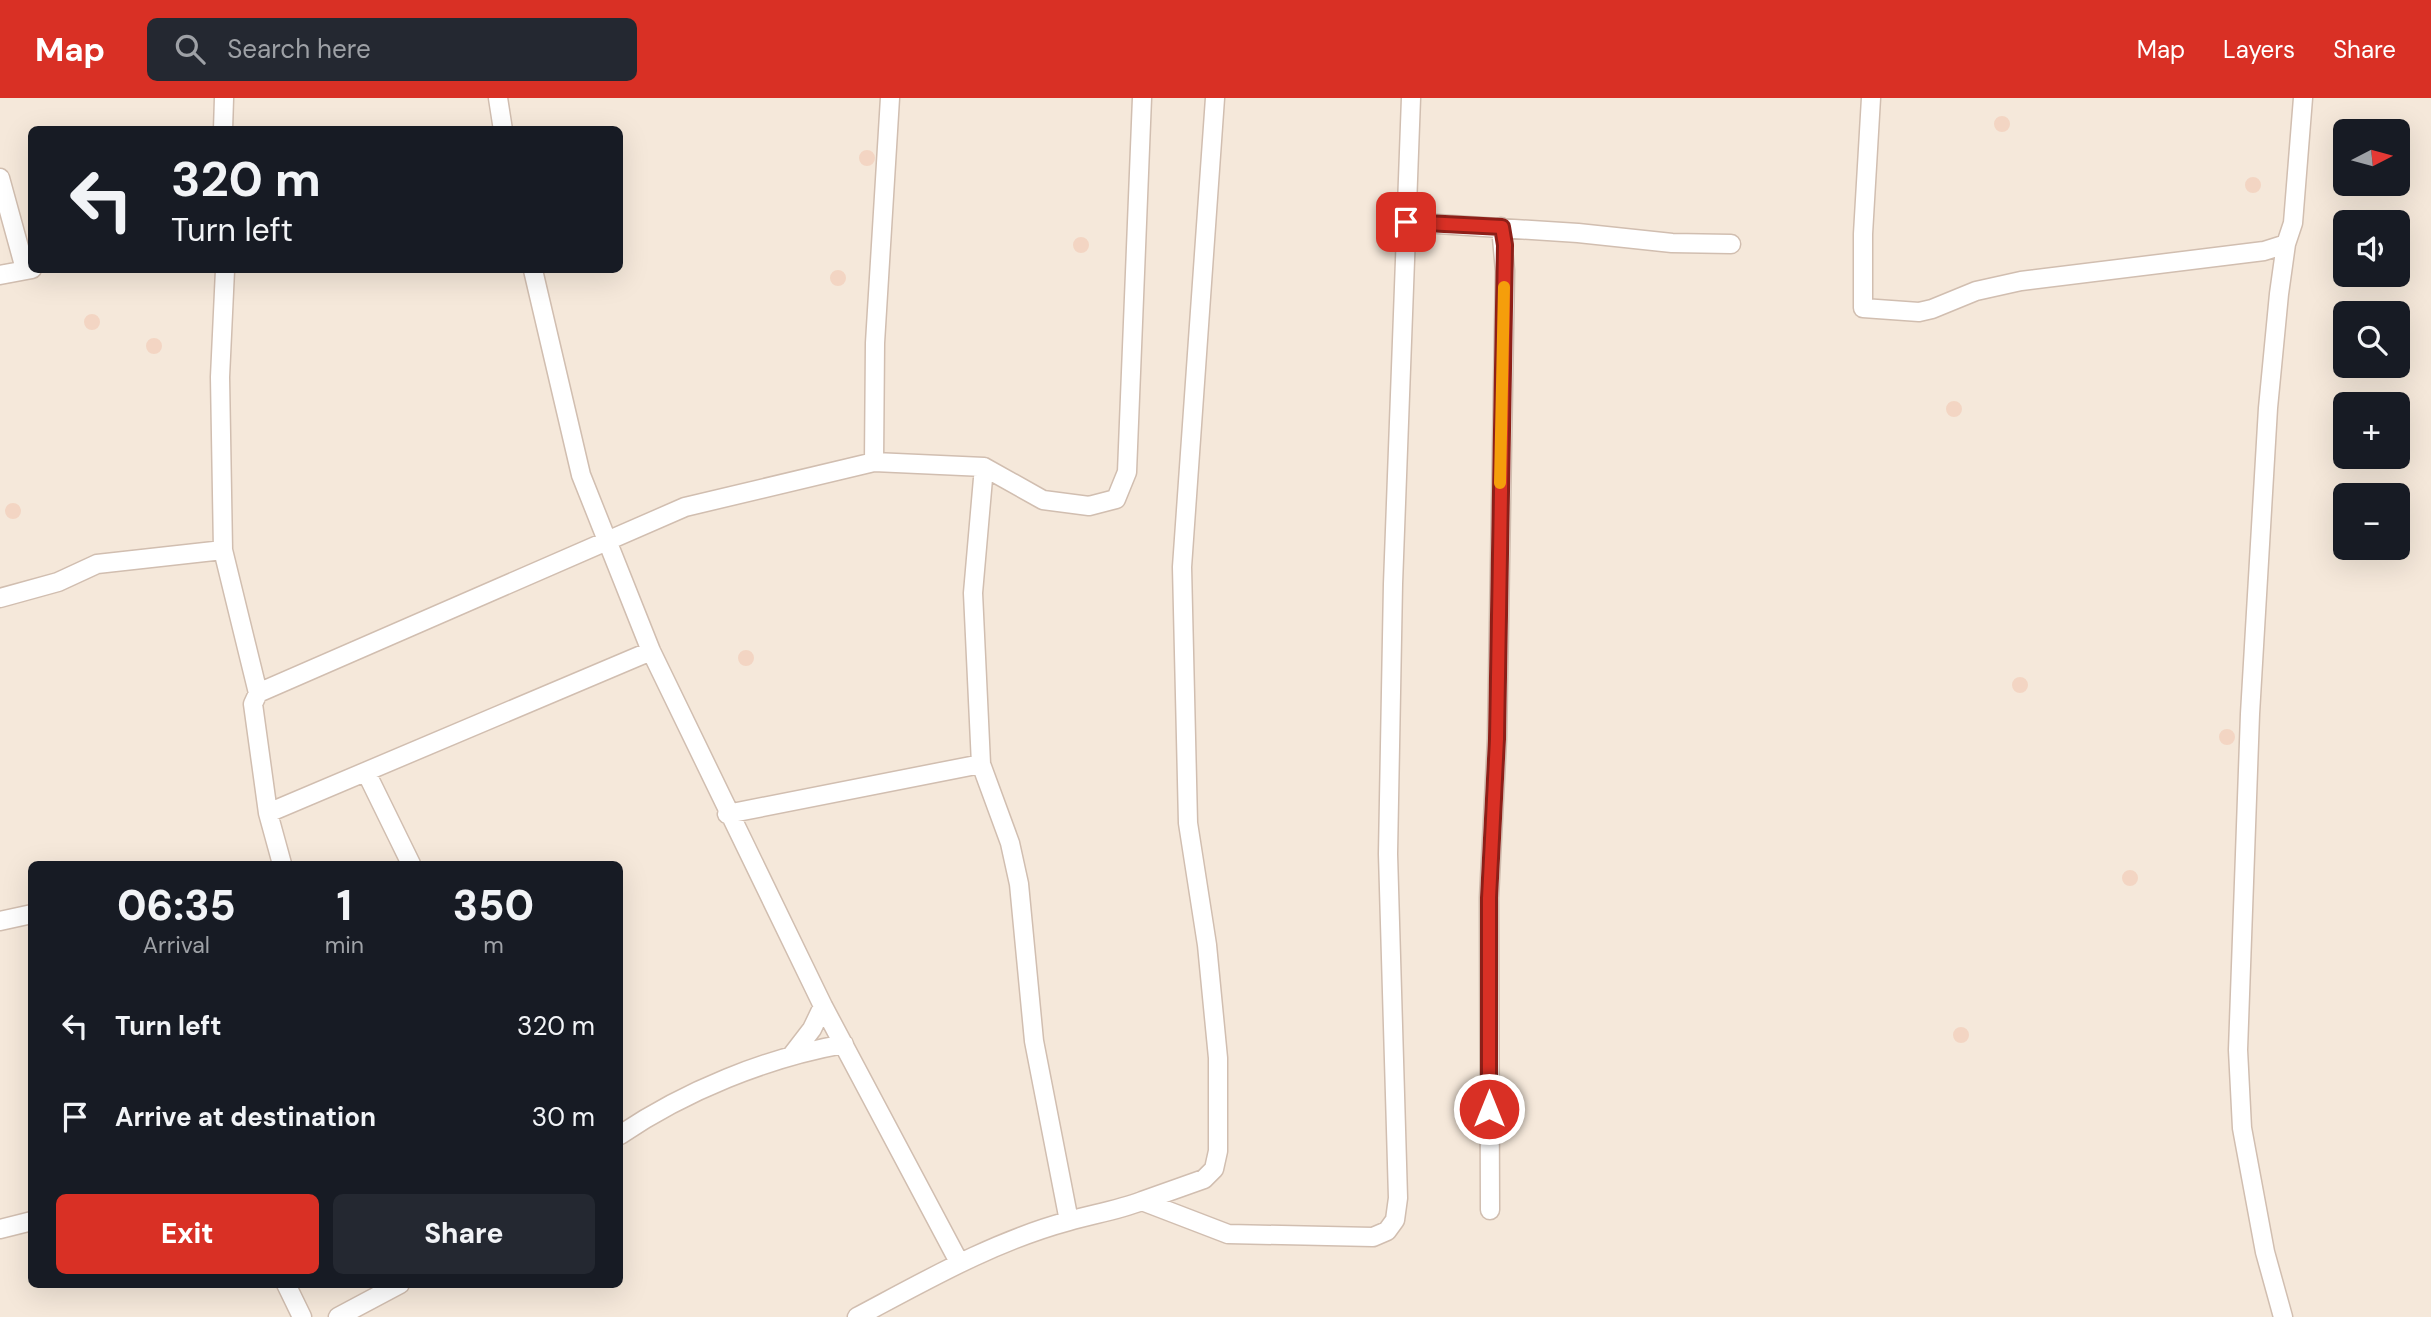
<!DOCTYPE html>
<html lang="en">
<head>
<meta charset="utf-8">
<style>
	body { margin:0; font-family:"DM Sans",sans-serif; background:#242831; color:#f1f3f6; height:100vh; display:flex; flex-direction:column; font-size:26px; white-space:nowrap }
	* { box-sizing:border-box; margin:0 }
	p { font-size:23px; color:#9ea1a6 }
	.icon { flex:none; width:38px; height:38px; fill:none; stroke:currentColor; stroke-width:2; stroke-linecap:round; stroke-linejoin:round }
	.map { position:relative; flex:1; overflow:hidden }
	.panel { position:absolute; left:28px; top:763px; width:595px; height:427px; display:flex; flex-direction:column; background:#171b24; border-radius:10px; box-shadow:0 7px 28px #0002 }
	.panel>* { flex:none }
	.guide { position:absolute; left:28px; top:28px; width:595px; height:147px; border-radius:10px; box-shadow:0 7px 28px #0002; background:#171b24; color:#f1f3f6; overflow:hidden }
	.needle { width:46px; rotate:84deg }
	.tools { position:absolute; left:2333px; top:21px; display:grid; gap:14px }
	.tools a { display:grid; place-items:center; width:77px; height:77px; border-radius:10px; background:#171b24; box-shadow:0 7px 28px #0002; font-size:35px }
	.pin { position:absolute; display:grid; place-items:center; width:60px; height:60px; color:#fff; margin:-30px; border-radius:14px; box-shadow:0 4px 10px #0006 }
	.me { position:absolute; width:77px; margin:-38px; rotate:0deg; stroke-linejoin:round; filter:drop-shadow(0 0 5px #0008) }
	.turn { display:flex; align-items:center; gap:24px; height:147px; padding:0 28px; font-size:32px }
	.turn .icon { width:91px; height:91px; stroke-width:2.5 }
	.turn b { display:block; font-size:49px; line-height:60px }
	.eta { display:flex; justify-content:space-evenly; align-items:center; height:119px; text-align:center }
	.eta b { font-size:42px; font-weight:800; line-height:49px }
	.cta { display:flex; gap:14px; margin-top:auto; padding:14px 28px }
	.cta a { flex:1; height:80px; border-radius:10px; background:#d93025; color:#fff; font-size:28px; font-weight:800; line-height:80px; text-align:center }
	.cta a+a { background:#242831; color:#f1f3f6 }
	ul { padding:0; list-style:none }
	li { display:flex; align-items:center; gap:21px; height:91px; padding:0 28px }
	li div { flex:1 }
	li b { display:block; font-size:26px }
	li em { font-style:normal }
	header { display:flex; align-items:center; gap:42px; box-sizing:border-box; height:98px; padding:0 35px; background:#d93025; color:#fff }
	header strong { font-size:33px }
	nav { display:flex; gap:38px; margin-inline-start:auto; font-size:24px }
	.search { width:490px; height:63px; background:#242831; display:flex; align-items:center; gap:18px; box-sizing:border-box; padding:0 24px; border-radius:10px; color:#9ea1a6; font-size:26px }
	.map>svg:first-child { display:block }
</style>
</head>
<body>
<header>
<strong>Map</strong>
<div class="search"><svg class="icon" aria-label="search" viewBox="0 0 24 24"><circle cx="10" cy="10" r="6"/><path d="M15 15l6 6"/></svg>Search here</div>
<nav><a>Map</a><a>Layers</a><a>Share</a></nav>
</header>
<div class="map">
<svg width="2431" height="1219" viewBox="0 0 2431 1219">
	<rect width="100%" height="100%" fill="#fdf6ec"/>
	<path fill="#f5e8da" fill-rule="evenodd" d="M0,0H2431V1219H0ZM32,32H620V172H32ZM2345,33H2398V86H2345ZM2345,124H2398V177H2345ZM2345,215H2398V268H2345ZM2345,306H2398V359H2345ZM2345,397H2398V450H2345ZM32,766H620V1186H32Z"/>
	<path fill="#f3d5c3" d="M1994 26a8 8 0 1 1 16 0a8 8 0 1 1-16 0Z
		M859 60a8 8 0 1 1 16 0a8 8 0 1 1-16 0Z
		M2245 87a8 8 0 1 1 16 0a8 8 0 1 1-16 0Z
		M1073 147a8 8 0 1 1 16 0a8 8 0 1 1-16 0Z
		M830 180a8 8 0 1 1 16 0a8 8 0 1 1-16 0Z
		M84 224a8 8 0 1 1 16 0a8 8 0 1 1-16 0Z
		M146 248a8 8 0 1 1 16 0a8 8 0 1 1-16 0Z
		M1946 311a8 8 0 1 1 16 0a8 8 0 1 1-16 0Z
		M5 413a8 8 0 1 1 16 0a8 8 0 1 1-16 0Z
		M738 560a8 8 0 1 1 16 0a8 8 0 1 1-16 0Z
		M2012 587a8 8 0 1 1 16 0a8 8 0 1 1-16 0Z
		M2219 639a8 8 0 1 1 16 0a8 8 0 1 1-16 0Z
		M2122 780a8 8 0 1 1 16 0a8 8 0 1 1-16 0Z
		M1953 937a8 8 0 1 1 16 0a8 8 0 1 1-16 0Z"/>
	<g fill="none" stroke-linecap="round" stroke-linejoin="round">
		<defs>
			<path id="minor" d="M498,0L503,32
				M1871,0L1863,136V210L1919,214L1932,211L1976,193L2021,183L2264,153L2286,146
				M223,32L224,0
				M0,80L25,171
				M1406,124L1578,135L1672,145L1731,146
				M225,172L220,279L223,452L258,595L253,606L268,715L282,766
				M533,172L581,377L651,553L823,908L959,1164
				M0,177L32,171
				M874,364L875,245L890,0
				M0,500L58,484L97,466L223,452
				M258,595L685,409L874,364L984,369L1043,402L1089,408L1116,401L1127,374L1142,0
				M981,666L973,495L984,369
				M366,674L411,766
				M268,715L651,553
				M727,716L981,666L1010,745L1019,786L1034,943L1069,1123
				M0,823L32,816
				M792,957L812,931L823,908
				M620,1037C685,993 766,960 844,946
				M1142,1103L1204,1081L1214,1071L1218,1053V960L1207,847L1188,725L1182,469L1215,0
				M1490,1112L1489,800L1497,641L1505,173L1501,129
				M0,1131L32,1123
				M286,1186L302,1219
				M338,1219L400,1186
				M857,1219C925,1183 994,1143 1069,1123C1094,1116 1118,1112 1142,1103L1228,1136L1373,1139L1387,1133L1395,1122L1398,1100L1388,756L1393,486L1411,0
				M2283,1219L2265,1154L2242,1030L2238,952L2250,616L2268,310L2279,196L2286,146L2293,125L2303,0"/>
		</defs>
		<use href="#minor" stroke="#d1beb0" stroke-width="21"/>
		<use href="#minor" stroke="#fff" stroke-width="18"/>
	</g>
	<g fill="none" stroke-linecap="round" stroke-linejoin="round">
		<defs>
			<path id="route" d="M1406,124L1502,129L1505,147L1497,641L1489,800V1011"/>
		</defs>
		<use href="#route" stroke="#8d1f18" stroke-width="18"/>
		<use href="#route" stroke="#d93025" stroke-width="12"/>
		<path stroke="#f59e0b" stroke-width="12" d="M1500,385L1504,189"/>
	</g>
</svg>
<div class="tools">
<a><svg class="needle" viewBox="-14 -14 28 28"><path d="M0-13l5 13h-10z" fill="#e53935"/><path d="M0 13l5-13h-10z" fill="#9ea1a6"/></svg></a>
<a><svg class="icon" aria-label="sound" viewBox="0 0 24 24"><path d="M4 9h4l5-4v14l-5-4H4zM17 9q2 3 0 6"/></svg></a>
<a><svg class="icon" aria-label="search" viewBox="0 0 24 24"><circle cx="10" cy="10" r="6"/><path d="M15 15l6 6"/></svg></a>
<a>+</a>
<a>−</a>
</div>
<div class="pin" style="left:1406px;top:124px;background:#d93025"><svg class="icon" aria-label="arrive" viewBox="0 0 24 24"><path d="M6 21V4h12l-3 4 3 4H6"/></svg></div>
<svg class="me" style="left:1489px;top:1011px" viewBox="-20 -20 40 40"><circle r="17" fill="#d93025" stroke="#fff" stroke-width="3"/><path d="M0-11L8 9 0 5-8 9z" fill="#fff"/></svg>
<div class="guide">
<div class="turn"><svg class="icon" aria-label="left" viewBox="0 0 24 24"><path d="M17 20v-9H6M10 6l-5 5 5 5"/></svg><div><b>320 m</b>Turn left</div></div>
</div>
<section class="panel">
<div class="eta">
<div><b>06:35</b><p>Arrival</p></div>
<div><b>1</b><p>min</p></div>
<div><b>350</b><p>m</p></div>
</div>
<ul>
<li><svg class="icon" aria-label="left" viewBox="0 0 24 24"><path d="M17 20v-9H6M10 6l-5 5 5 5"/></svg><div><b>Turn left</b></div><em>320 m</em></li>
<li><svg class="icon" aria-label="arrive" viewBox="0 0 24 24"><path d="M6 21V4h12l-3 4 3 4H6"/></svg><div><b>Arrive at destination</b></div><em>30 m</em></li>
</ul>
<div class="cta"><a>Exit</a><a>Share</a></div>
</section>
</div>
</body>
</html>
